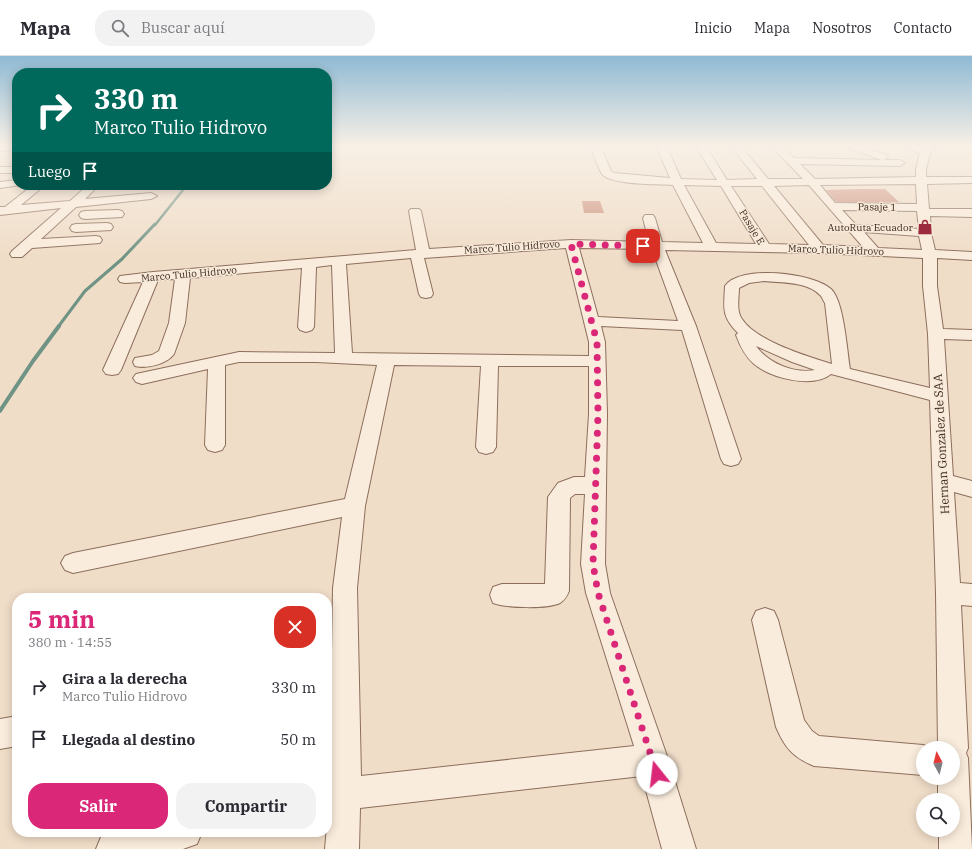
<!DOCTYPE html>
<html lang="es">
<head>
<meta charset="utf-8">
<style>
	body { margin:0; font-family:"IBM Plex Serif",serif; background:#f2f2f3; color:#2b2b33; height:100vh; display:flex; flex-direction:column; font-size:15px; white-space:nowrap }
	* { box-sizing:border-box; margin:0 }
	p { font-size:13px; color:#7c7c81 }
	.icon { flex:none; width:22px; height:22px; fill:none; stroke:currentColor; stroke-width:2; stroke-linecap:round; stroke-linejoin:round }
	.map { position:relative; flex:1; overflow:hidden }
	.side { position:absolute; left:12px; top:537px; width:320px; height:244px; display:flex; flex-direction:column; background:#fff; border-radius:16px; box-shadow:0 2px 10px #0003 }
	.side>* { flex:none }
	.banner { position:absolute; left:12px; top:12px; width:320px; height:122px; border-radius:16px; box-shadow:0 2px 10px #0003; background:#00695c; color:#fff; overflow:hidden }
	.needle { width:26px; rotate:353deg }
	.buttons { position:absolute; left:916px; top:685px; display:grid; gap:8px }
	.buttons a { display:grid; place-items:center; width:44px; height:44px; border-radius:50%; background:#fff; box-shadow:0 2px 10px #0003; font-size:20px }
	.pin { position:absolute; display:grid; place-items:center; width:34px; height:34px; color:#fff; margin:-17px; border-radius:8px; box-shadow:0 2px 6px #0006 }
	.me { position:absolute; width:44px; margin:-22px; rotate:344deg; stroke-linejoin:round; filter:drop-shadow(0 0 3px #0008) }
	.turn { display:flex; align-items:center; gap:14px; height:84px; padding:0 16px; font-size:18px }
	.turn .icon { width:52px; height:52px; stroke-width:2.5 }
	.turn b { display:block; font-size:28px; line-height:34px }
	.then { display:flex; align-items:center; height:38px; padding:0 16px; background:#0003; gap:8px; font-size:15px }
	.round { display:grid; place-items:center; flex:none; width:42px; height:42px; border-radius:16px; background:#f2f2f3 }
	.head { display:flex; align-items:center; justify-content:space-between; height:68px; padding:0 16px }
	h1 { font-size:24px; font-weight:800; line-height:30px; color:#db2777 }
	.primary-button { display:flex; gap:8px; margin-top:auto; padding:8px 16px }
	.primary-button a { flex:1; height:46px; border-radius:16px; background:#db2777; color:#fff; font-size:16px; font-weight:800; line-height:46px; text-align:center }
	.primary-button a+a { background:#f2f2f3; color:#2b2b33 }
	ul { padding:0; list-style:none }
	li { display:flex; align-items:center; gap:12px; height:52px; padding:0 16px }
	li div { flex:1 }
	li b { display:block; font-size:15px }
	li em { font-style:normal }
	header { display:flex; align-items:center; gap:24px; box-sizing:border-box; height:56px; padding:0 20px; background:#fff; border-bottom:1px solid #e1e1e2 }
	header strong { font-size:19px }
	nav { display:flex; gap:22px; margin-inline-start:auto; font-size:14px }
	.search { width:280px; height:36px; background:#f2f2f3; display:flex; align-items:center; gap:10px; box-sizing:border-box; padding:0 14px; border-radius:16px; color:#7c7c81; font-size:15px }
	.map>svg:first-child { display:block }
</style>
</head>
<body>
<header>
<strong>Mapa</strong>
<div class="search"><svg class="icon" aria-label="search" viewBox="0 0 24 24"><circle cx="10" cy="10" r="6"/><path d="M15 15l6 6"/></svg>Buscar aquí</div>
<nav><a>Inicio</a><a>Mapa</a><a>Nosotros</a><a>Contacto</a></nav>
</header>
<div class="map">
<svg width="972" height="793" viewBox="0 0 972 793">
	<rect width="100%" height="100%" fill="#f0ddc8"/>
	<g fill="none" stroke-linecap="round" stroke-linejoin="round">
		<path stroke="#6f9384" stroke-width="2.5" d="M155,169L187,129"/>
		<path stroke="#6f9384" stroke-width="3" d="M58,271L85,235L122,203L155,168"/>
		<path stroke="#6f9384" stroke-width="4" d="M0,355L33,305L59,270"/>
	</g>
	<path fill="#ce917d" d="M862,133H885L899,146H836L826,134Z
		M582,145H600L604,157H584Z"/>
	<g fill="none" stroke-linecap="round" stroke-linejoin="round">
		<defs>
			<path id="minor" d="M0,89H17V94L0,95Z
				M590,89H600L611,115L614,117L670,122L656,89H666L681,123L717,124L695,89H705L727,124L757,123L730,89H740L768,123H803L770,89H780L794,102L882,104L846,91L844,89H858L886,99L888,101L884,104H900L905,107L900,110L800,108L815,123L916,121V113L920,97L903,91L901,89H914L924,92L928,89H938L930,97L926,113V121H972V127L927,128L929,153H972V161L930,160L931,177L935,194L972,196V204L937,202V230L943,273L972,274V284L944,283L953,420L972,425V441L954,436L960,527L972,528V550L961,549L968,692L966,697L968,702L972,793H939V774H953V744H938V722H953V692H938L936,537L930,344L831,318C813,333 771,322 754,308C745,300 740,290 736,279L738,277C721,260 724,252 725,230C740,208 814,217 831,233C844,245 847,295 850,313L930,332L928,278L923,230V202L819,197L665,194L696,270L741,403L738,408L731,410L724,408L721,403L682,274L601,270L605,286L607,358L605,508L610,537L668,703L696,793H662L642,720L360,752L359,793H325L328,759L327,727L329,726L331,625L327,626V598L332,597L333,532L342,461L73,517L65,514L61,507L65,500L73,497L345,443L377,309L316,306H239L225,309V389L222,394L215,396L208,394L205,389L208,313L142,328L136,326L133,322L136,318L239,296L335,297L332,209L316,211L314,271L312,274L306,276L300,274L298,271L302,212L190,222L185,267L174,298C167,308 147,313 135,310L133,306L135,302L152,299L159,295L169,267L175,223L158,224L121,314L118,318L112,319L106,318L103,314L143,226L125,227L120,226L118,223L120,220L153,216L416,194L409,155L411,153H419L421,155L429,193L571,184L649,186L643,162L645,159H653L655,162L662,186L703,187L673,129C659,128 610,129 602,118C597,110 594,98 590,89ZM916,128L917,148L835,147L820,129ZM684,129L721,130L756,188L716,187ZM809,129L863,191L823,189L774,130ZM731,130H762L809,189L769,188ZM842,154L917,155L919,173L856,169ZM864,176L919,180L922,194L878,192ZM566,192L589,286V300L352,297L346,208L411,202L419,238L421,241L426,242L431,241L433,238L424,202ZM579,192L652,193L678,265L598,261ZM764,225C781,227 807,225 820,239C822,240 823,245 825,247L832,308C807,300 756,285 742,263C736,255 739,241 739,232L749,227ZM756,290L792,306L815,314C794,318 768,307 756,290ZM394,309L481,310L476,391L479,396L486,398L493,396L496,391L498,310H589V358L585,421H574L558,427L548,441L545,528H502L493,531L490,539L493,547C506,552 548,553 560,547C565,544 567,540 569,535L570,442L575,438H585L581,508L586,537L634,690L361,720L357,532L365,450Z
				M0,111H17V117H0Z
				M17,124V129H21L0,132V126Z
				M33,129H45L21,149L70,145L88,129H99L85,143L151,137L157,140L151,143L76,151L41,183L96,180L100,181L102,184L100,187L32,192L22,201H12L10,198L12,195L61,152L0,159V151H5Z
				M118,154L122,155L124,158L122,161L85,163L81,162L79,159L81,156L85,155Z
				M107,167L111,168L113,171L111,174L76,176L72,175L70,172L72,169L76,168Z
				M765,552L774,555L778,564L804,664L812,675L819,680L923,689L931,692H923V719L814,710C793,701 785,692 776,671L752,564L756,555Z
				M17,660V690L0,693V663Z
				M114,776H202L197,788L183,793H96L101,781Z"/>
		</defs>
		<use href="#minor" stroke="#8c6e5c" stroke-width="2"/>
		<use href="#minor" fill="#faecdc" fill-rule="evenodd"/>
	</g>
	<linearGradient id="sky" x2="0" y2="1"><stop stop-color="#8fbad4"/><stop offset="0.45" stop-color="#f8f0e6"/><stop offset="1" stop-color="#f8f0e6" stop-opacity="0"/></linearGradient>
	<rect width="972" height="200" fill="url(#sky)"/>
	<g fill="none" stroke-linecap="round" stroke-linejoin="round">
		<path stroke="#db2777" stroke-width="7" stroke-dasharray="0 12.6" d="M643,190L571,188L597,286L598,358L593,508L598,537L657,718"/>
	</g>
	<defs>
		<symbol id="shop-bare" viewBox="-9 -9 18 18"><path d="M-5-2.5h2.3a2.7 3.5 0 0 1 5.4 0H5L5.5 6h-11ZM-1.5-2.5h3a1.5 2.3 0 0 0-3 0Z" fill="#9d2b3f" stroke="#f7e9d8" stroke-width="2.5" paint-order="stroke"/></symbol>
	</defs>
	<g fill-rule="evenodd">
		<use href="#shop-bare" x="914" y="160" width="22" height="22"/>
	</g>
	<g text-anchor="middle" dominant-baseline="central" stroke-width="3" stroke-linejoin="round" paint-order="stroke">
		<g font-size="10" fill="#3d2920" stroke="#f7e9d8">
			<text transform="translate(877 151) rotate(1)">Pasaje 1</text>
			<text transform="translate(752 171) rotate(59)">Pasaje E</text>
			<text transform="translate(512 191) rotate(-4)">Marco Tulio Hidrovo</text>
			<text transform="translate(836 194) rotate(2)">Marco Tulio Hidrovo</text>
			<text transform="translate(189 218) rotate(-5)">Marco Tulio Hidrovo</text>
		</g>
		<g font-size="10" fill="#3d2920" stroke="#f7e9d8" text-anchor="end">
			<text x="913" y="171">AutoRuta Ecuador</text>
		</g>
		<g font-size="12" fill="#3d2920" stroke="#f7e9d8">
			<text transform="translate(941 388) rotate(-93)">Hernan Gonzalez de SAA</text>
		</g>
	</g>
</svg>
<div class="buttons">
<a><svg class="needle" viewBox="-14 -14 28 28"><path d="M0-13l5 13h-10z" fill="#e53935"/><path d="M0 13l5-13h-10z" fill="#7c7c81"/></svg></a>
<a><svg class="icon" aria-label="search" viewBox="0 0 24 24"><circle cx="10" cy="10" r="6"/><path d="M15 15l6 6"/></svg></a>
</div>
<div class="pin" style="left:643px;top:190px;background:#d93025"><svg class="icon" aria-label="arrive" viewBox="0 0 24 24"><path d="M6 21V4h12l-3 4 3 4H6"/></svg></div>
<svg class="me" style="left:657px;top:718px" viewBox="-20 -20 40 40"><circle r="19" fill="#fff"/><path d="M0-13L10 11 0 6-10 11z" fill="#db2777"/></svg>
<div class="banner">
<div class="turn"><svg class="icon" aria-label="right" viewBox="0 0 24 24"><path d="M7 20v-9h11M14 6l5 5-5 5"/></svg><div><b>330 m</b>Marco Tulio Hidrovo</div></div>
<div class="then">Luego<svg class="icon" aria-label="arrive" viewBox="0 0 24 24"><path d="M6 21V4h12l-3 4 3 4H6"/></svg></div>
</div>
<section class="side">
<div class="head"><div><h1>5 min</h1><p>380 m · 14:55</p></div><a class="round" style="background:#d93025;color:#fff"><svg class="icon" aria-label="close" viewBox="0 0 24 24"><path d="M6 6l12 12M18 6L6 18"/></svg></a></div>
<ul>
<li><svg class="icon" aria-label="right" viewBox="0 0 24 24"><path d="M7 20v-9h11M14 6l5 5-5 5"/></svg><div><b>Gira a la derecha</b><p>Marco Tulio Hidrovo</p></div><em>330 m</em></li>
<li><svg class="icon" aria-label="arrive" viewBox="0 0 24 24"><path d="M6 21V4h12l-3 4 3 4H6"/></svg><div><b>Llegada al destino</b></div><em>50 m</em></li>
</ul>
<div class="primary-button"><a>Salir</a><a>Compartir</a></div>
</section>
</div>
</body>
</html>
